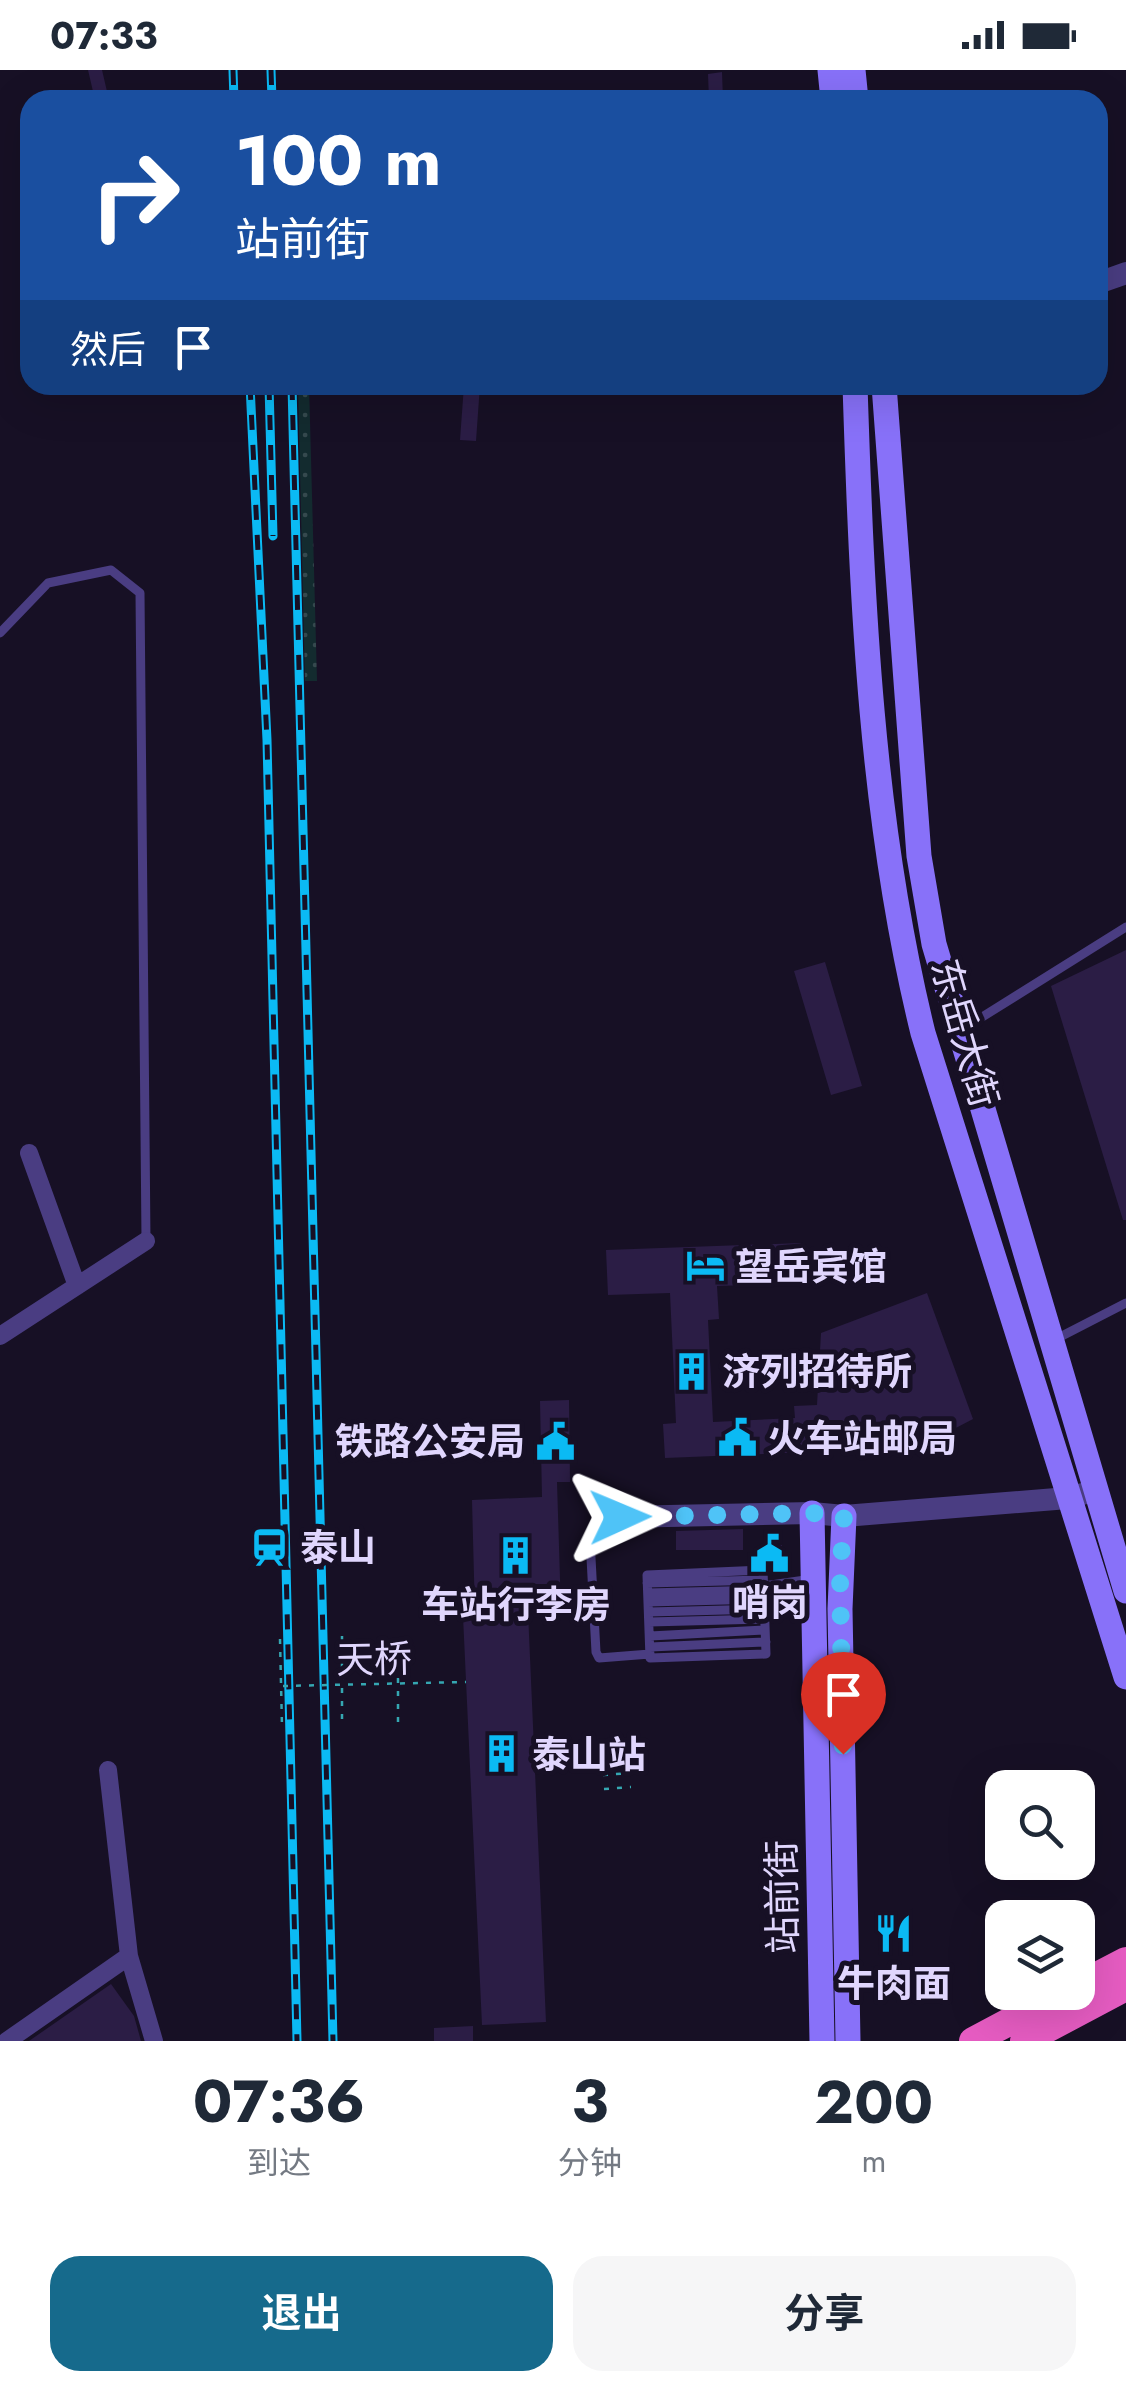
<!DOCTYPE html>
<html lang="zh">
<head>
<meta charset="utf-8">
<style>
	body { margin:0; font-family:Jost,"Noto Sans SC",sans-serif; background:#f6f6f7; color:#1f2937; height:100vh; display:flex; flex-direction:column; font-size:38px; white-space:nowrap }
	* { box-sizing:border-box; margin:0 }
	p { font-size:32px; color:#747a83 }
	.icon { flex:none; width:55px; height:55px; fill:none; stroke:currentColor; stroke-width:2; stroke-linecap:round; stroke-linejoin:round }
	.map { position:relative; height:1971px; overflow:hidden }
	.panel { display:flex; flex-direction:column; background:#fff; flex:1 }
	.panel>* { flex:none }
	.hud { position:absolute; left:20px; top:20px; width:1088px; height:305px; border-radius:30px; box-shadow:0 10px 40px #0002; background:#1a4fa0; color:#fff; overflow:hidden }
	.fabs { position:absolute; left:985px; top:1700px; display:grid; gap:20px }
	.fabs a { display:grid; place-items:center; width:110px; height:110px; border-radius:20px; background:#fff; box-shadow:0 10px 40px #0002; font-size:50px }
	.pin { position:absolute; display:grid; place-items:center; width:85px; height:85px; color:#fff; margin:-102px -42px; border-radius:50% 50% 50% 0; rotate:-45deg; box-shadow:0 0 10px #0007 }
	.pin .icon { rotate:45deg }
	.me { position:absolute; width:110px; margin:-55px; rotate:89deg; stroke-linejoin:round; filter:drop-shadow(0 0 8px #0008) }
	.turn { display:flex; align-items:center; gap:35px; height:210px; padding:0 50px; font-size:45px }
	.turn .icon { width:130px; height:130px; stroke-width:2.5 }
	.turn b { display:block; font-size:70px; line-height:85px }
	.then { display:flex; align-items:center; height:95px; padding:0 50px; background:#0003; gap:20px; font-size:38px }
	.eta { display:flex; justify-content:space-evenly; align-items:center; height:170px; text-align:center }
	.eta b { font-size:60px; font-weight:700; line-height:70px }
	.cta { display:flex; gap:20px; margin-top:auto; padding:20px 50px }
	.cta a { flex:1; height:115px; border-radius:30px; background:#166a8c; color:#fff; font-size:40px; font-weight:700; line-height:115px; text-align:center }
	.cta a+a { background:#f6f6f7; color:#1f2937 }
	.status { display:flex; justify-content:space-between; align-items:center; height:70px; padding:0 50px; background:#fff; direction:ltr }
	.status svg { height:28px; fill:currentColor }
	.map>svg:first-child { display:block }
</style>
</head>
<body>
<div class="status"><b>07:33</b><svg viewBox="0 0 49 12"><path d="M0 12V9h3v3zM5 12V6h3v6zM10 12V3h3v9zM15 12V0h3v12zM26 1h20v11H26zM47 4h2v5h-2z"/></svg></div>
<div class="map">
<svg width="1126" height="1971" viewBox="0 0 1126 1971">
	<defs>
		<pattern id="grass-dots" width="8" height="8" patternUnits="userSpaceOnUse" patternTransform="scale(2.5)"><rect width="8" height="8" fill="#132b2f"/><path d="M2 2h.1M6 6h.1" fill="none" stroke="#35494e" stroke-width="1.8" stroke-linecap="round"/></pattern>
	</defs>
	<rect width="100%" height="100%" fill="#171025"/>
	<path fill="url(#grass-dots)" d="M298,315H309L317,611H305Z"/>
	<path fill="#2b1d45" d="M88,0H102L109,30H95Z
		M722,2L723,30H709L708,4Z
		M464,315H480L476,371L460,370Z
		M1126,880V1150H1123L1051,916Z
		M825,892L862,1016L831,1025L794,901Z
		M802,1173L804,1213L717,1216L719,1249L708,1250L713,1352L795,1348L794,1336L817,1335L821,1263L927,1223L973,1349L950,1361L809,1364L810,1382L665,1388L663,1354L676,1353L670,1223L608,1225L606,1180Z
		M569,1330L570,1412H557L561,1541L528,1542L546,1952L482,1955L463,1546L475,1545L472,1430L542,1427L540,1331Z
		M743,1459V1480H676V1461Z
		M782,1475V1490L759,1491L758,1476Z
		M111,1914L134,1946L141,1971H29Z
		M473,1956V1971H434V1958Z"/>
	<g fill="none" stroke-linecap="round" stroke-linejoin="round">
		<path stroke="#35a7b2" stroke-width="2.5" stroke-dasharray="5 8" stroke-linecap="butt" d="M342,1566V1656
			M280,1569L282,1657
			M398,1652V1565
			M602,1691L630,1689
			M603,1705L630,1703
			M604,1719L631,1717"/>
		<path stroke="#4a3d82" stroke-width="9" d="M0,563L48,513L111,500L140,523L146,1170
			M963,959L1126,857
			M1056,1269L1126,1233
			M617,1448L602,1451L590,1469L596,1582L599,1588L650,1584
			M763,1500L766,1584L650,1588L647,1505Z
			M647,1513L763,1510
			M764,1516L812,1509
			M648,1523L764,1520
			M648,1532L764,1529
			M649,1542L764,1539
			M649,1552L765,1549
			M650,1566L765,1560
			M650,1577L766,1572"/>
		<path stroke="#4a3d82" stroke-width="18" d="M29,1083L77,1216
			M0,1266L146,1171
			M108,1700L129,1886
			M7,1971L129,1886L154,1971"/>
		<path stroke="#4a3d82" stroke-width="22" d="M1098,213L1126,203
			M620,1447L812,1443L844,1446L1068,1428L1086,1423"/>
		<path stroke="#8871f9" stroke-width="25" d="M830,0L833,30
			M853,0L856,30
			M855,315C862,533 871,752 923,963L1126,1607
			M884,315L919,786L934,874L1126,1521
			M812,1443L822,1971
			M844,1446L840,1539L848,1971"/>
		<path stroke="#e65cc2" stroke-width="28" d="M1078,1916L1126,1891
			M973,1971L1065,1922
			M1024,1971L1126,1917"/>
		<defs>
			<path id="rail" d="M233,0L234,30
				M271,0L272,30
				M250,315L267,670L297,1971
				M269,315L273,466
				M292,315L333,1971"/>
		</defs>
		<use href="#rail" stroke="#0bbaf4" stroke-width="9"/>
		<use href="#rail" stroke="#171025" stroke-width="5" stroke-dasharray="15" stroke-linecap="butt"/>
		<path stroke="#35a7b2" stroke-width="2.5" stroke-dasharray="5 8" stroke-linecap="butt" d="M283,1616L466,1612"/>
	</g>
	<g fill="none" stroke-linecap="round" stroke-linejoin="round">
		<path stroke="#4fc3f7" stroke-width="18" stroke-dasharray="0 32.4" d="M620,1447L812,1443L844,1446L840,1507L843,1684"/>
	</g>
	<defs>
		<symbol id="hotel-bare" viewBox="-9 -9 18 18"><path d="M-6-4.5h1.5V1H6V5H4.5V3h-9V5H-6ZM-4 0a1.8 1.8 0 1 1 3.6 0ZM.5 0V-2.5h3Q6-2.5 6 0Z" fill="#0bbaf4" stroke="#171025" stroke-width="2.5" paint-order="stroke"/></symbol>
		<symbol id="building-bare" viewBox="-9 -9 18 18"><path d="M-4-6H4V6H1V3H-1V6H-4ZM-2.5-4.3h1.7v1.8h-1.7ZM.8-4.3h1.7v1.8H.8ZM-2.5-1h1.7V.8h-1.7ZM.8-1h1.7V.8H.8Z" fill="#0bbaf4" stroke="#171025" stroke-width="2.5" paint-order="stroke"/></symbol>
		<symbol id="civic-bare" viewBox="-9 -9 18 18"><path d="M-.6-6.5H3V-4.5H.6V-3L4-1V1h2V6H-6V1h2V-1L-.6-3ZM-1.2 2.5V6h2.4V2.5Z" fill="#0bbaf4" stroke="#171025" stroke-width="2.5" paint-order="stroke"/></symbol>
		<symbol id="station-bare" viewBox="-9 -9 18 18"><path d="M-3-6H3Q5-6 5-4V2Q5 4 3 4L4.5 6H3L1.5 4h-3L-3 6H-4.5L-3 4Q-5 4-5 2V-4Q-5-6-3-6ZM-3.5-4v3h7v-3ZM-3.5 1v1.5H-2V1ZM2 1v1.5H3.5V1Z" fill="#0bbaf4" stroke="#171025" stroke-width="2.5" paint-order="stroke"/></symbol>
		<symbol id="restaurant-bare" viewBox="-9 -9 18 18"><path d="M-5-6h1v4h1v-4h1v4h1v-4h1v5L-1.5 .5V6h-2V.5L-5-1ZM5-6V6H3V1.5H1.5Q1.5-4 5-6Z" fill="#0bbaf4" stroke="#171025" stroke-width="2.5" paint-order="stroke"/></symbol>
	</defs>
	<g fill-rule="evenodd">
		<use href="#hotel-bare" x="678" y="1168" width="55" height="55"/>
		<use href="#building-bare" x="664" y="1274" width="55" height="55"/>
		<use href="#civic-bare" x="710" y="1340" width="55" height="55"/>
		<use href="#civic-bare" x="528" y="1344" width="55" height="55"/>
		<use href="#station-bare" x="242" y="1450" width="55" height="55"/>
		<use href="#civic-bare" x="742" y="1456" width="55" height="55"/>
		<use href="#building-bare" x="488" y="1458" width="55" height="55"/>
		<use href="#building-bare" x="474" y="1656" width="55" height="55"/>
		<use href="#restaurant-bare" x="866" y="1836" width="55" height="55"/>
	</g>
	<g text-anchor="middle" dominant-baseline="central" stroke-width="10" stroke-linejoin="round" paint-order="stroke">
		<g font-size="38" fill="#e0d6fd" stroke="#171025">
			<text transform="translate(965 963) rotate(74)">东岳大街</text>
			<text transform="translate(374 1589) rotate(-1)">天桥</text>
			<text transform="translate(782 1827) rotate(-91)">站前街</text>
		</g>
		<g font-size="38" font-weight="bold" fill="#e0d6fd" stroke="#171025" text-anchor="start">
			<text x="735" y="1196">望岳宾馆</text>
			<text x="722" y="1301">济列招待所</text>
			<text x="767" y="1368">火车站邮局</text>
			<text x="525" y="1371" text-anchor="end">铁路公安局</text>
			<text x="300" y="1477">泰山</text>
			<text x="770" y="1532" text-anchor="middle">哨岗</text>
			<text x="516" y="1534" text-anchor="middle">车站行李房</text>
			<text x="532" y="1684">泰山站</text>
			<text x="894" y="1913" text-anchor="middle">牛肉面</text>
		</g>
	</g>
</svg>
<div class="fabs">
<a><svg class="icon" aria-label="search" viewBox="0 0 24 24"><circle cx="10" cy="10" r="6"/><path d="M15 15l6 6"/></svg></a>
<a><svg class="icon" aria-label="layers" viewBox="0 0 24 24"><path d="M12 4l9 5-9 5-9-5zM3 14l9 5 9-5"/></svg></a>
</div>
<div class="pin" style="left:843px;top:1684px;background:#d93025"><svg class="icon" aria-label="arrive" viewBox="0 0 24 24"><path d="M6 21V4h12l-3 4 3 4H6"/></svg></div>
<svg class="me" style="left:620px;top:1447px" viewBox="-20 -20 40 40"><path d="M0-17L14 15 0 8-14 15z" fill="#4fc3f7" stroke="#fff" stroke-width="4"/></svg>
<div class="hud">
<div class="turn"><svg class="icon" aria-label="right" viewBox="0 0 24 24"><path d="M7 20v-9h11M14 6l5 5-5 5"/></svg><div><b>100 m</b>站前街</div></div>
<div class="then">然后<svg class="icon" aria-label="arrive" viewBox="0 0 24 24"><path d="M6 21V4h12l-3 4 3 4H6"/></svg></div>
</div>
</div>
<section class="panel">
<div class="eta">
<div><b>07:36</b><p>到达</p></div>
<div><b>3</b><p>分钟</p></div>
<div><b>200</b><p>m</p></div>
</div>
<div class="cta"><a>退出</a><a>分享</a></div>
</section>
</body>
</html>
